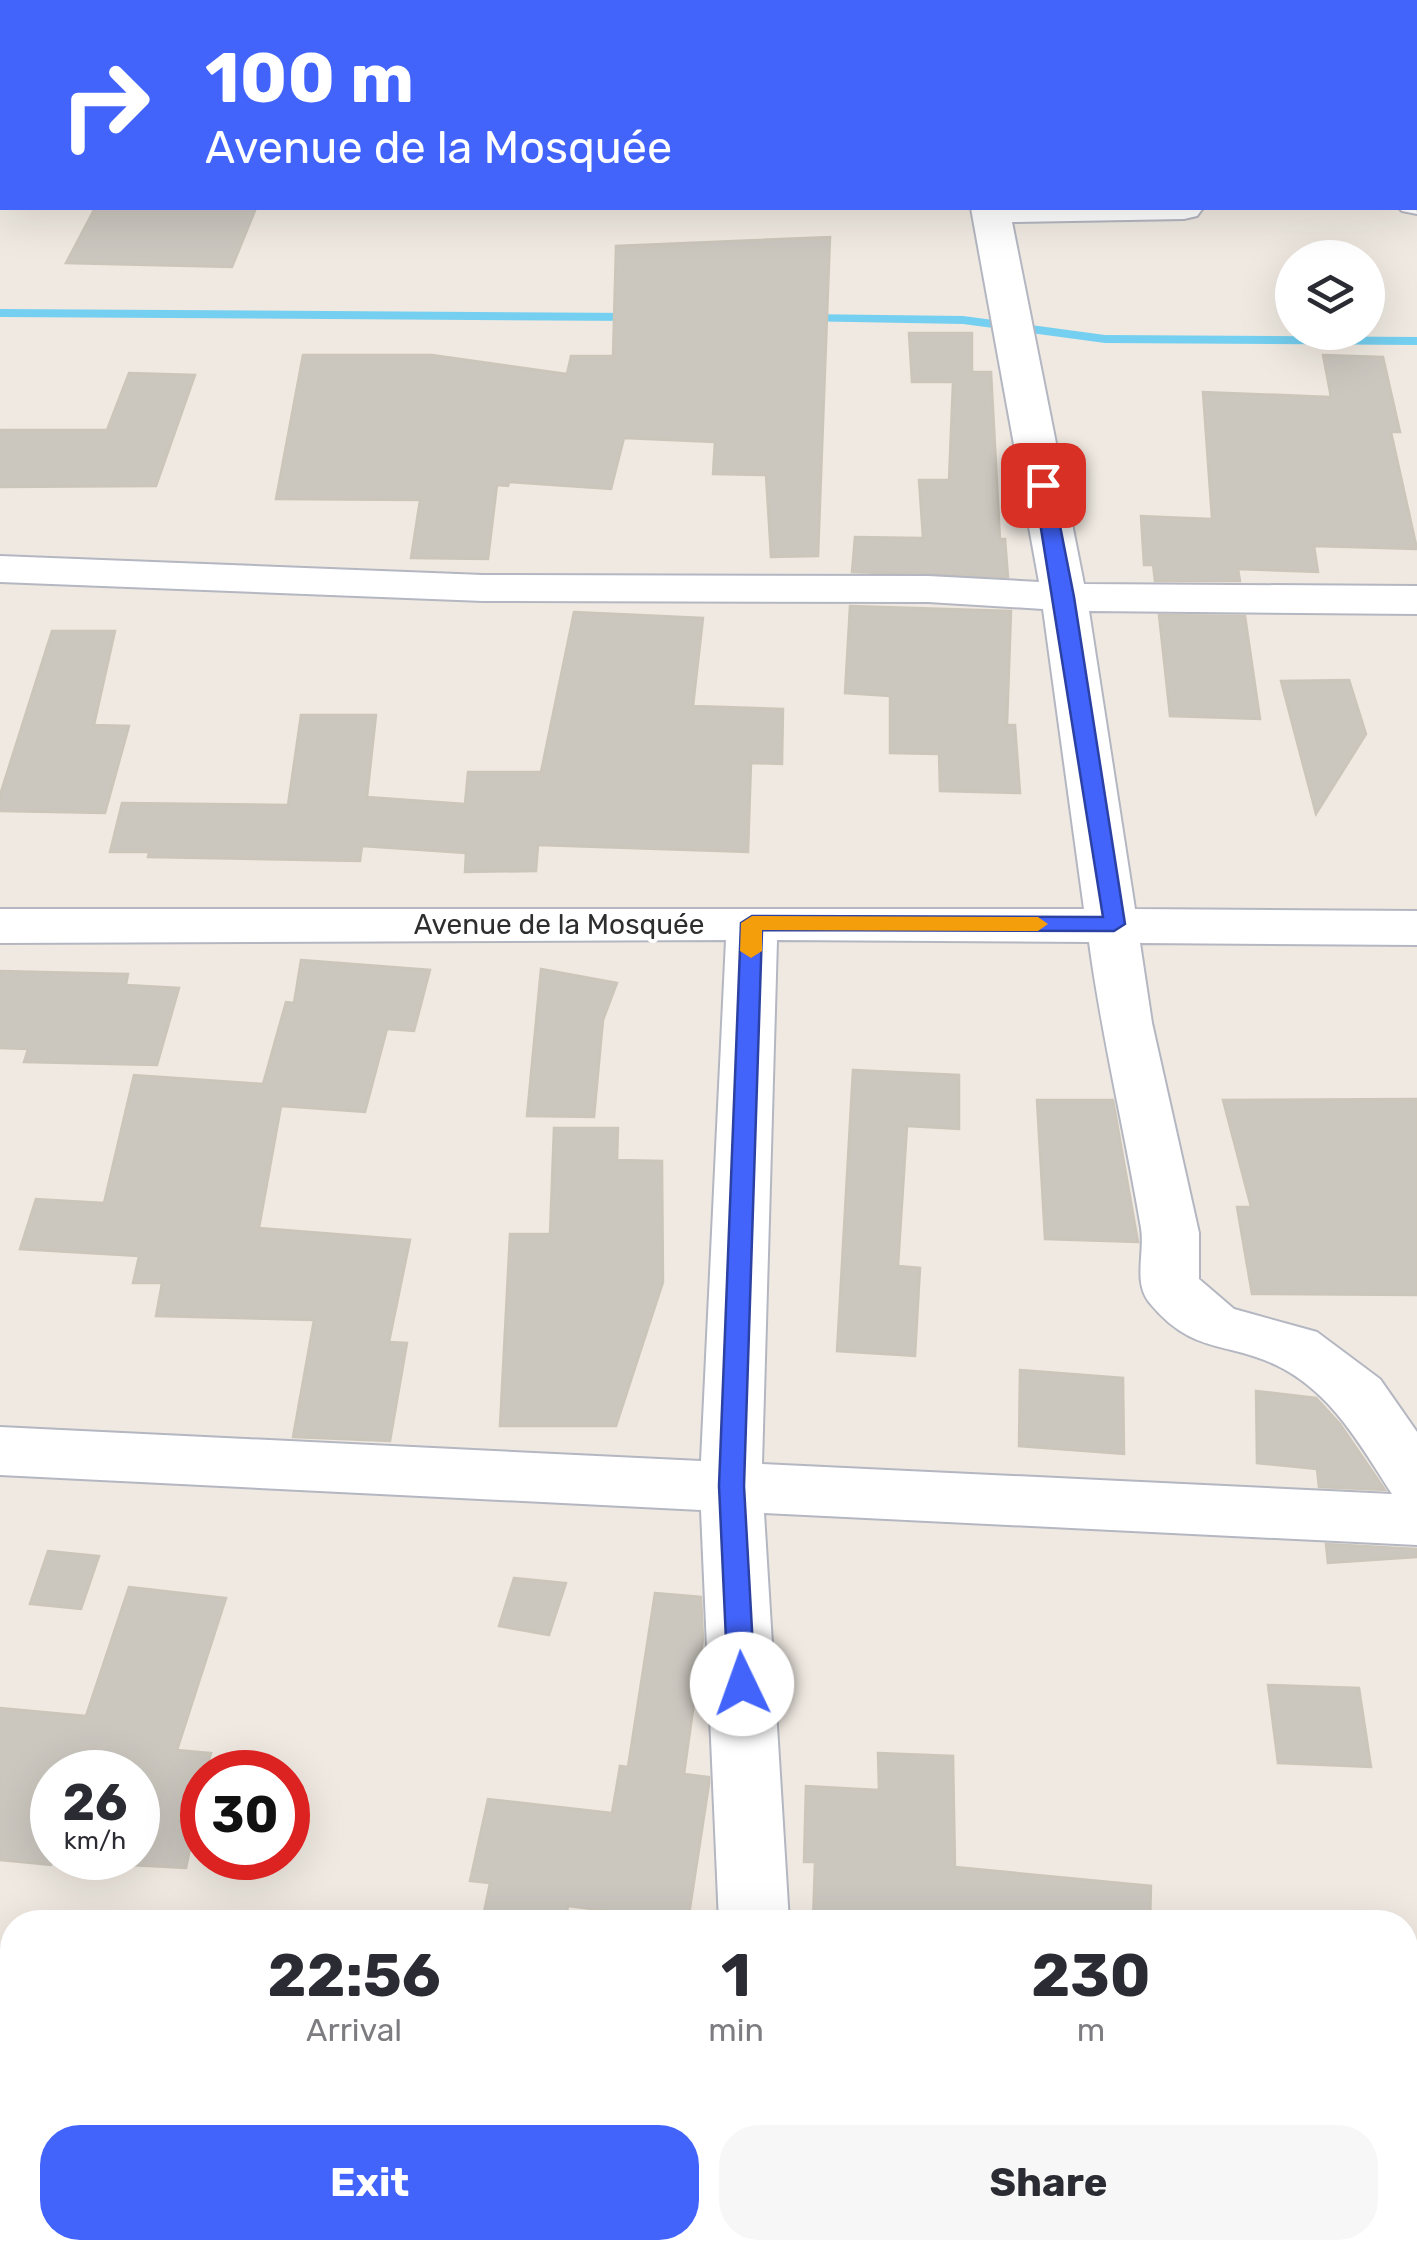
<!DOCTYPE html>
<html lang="en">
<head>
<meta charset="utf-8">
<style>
	body { margin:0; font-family:Rubik,sans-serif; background:#f7f7f7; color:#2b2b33; height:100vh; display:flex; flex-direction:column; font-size:38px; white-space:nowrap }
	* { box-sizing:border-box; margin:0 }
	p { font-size:32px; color:#7c7c81 }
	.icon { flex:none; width:55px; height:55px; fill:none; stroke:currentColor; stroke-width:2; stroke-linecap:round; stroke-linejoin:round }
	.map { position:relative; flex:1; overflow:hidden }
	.side { position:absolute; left:0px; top:1910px; width:1418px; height:350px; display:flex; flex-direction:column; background:#fff; border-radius:40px 40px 0 0; box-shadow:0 10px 40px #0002 }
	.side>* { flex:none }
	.top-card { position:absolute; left:0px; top:0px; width:1418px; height:210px; box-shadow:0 10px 40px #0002; background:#4264fb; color:#fff; overflow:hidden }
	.fabs { position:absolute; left:1275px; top:240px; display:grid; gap:20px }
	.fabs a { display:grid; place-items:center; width:110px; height:110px; border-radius:50%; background:#fff; box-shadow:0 10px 40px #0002; font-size:50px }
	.speed { position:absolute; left:30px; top:1750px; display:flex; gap:20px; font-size:50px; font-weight:700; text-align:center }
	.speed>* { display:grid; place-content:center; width:130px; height:130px; border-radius:50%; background:#fff; box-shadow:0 10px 40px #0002; line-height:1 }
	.speed small { font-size:25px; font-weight:400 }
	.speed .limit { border:15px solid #d22; background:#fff; color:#111 }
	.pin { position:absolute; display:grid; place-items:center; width:85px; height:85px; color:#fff; margin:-42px; border-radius:20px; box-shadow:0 5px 15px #0006 }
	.me { position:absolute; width:110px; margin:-55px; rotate:357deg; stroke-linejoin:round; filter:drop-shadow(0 0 8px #0008) }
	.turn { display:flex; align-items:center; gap:35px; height:210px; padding:0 40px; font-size:45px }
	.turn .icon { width:130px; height:130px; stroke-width:2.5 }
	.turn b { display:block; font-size:70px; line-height:85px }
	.eta { display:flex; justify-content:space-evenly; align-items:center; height:170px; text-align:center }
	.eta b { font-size:60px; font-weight:700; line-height:70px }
	.button { display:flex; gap:20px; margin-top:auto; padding:20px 40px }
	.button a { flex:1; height:115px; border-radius:40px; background:#4264fb; color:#fff; font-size:40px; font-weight:700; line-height:115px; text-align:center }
	.button a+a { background:#f7f7f7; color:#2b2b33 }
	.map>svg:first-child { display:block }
</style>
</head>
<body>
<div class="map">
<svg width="1417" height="2260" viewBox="0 0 1417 2260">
	<rect width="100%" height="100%" fill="#efe9e1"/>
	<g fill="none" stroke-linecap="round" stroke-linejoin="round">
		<path fill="#75cff0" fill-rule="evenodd" d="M0,309L638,313L645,317L638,321L0,317Z
			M802,314L963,316L1105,335L1417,337V345L1105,343L963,324L797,321L795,318Z"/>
	</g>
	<path fill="#cbc7bf" stroke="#cbc5ba" stroke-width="2.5" fill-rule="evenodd" d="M95,208H256L232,267L66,263Z
		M830,237L818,556L771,557L766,475L713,474L715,442L624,438L611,489L509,482L508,486L497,485L488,559L411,558L420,500L276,499L303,355H432L567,374L571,356H613L616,246Z
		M909,333H972V372H991L1000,539H1005L1008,577L852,572L855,537L923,538L919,480H949L953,382H912Z
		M1323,355L1383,357L1400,432H1391L1417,549L1314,546L1318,572L1238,569L1240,581H1155L1153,565H1144L1141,516L1212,519L1203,392L1331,397Z
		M129,373L195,375L156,486L0,487V430H107Z
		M850,606L1011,611L1007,725H1015L1020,793L940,791L939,754L890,753V696L845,693Z
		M574,612L703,618L693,706L783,709L782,764L751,763L748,852L538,845L536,871L465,872L466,853L362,846L360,861L148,857L149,852H110L122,803L288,805L301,715H376L367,797L465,804L468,772H541Z
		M1159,615L1245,616L1260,719L1170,716Z
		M52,631H115L94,725L129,726L105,813L0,811V795Z
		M1349,680L1366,734L1316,814L1281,681Z
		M301,960L430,970L414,1031L387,1029L365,1112L281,1106L259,1228L410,1240L389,1342L407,1343L390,1441L293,1437L314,1320L156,1316L162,1283H133L139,1256L20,1249L36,1199L104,1203L134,1075L263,1084L286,1002L294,1003Z
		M541,969L617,983L603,1020L594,1117L527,1116Z
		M0,971L128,974L126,985L179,988L157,1065L24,1062L28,1049L0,1048Z
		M853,1070L959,1075V1129L907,1126L898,1266L920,1268L915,1356L837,1351Z
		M1417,1099V1295L1252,1294L1237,1207H1251L1223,1100Z
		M1037,1100H1113L1138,1242L1045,1239Z
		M554,1128H618L617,1160L662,1161L663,1282L616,1426H500L510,1234H550Z
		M1020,1370L1123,1378L1124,1454L1019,1446Z
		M1256,1391L1316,1398L1340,1424L1385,1490L1319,1487L1317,1469L1257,1463Z
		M1326,1544L1417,1549V1557L1328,1563Z
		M48,1551L99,1556L81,1609L30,1604Z
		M514,1578L566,1583L549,1635L499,1626Z
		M129,1587L226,1598L177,1750L211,1753L206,1772H202V1791L186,1868L52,1861L51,1865L0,1860V1708L86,1716ZM52,1772H138V1858H52Z
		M655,1593L701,1597L703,1639L684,1774L709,1777V1784L688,1921L568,1906L565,1922H482L490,1883L470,1881L488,1799L612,1813L620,1766L628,1767Z
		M1268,1685L1359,1688L1371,1767L1278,1763Z
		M878,1753L953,1756L955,1867L1151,1886L1150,1922H813L815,1862H804L806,1786L879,1790Z"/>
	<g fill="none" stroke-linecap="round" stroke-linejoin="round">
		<defs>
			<path id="minor" d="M698,0H786L787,2H700Z
				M1415,4H1417V24H1415Z
				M1415,192L1417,214L1402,211L1399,208H1415Z
				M971,208H1203L1197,216L1184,219L1012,222L1084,584L1417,586V614L1089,611L1135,909L1417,911V945L1140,943L1152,1023L1199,1233V1279L1234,1309L1317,1332L1380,1379L1417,1432V1545L764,1513L789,1922H719L701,1510L0,1475V1427L701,1461L726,940L0,943V909H1084L1043,609L928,602L483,601L0,582V556L483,575L928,576L1039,582ZM777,940L1089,942C1102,1039 1125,1132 1141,1228C1145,1252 1133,1282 1149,1302C1192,1355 1226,1341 1276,1365C1331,1391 1361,1446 1392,1494L762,1464Z
				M0,2021L12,2022V2090L0,2089Z
				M1405,2118L1417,2119V2189L1405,2188Z
				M93,2248H169L166,2260H90Z
				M720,2248H796L795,2260H719Z"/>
		</defs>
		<use href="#minor" stroke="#b4b7c1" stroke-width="4"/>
		<use href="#minor" fill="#fff" fill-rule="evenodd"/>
	</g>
	<path fill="#4264fb" stroke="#2b41a3" stroke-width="2.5" d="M1043,480L1052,485L1074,597L1125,924L1114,931L762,930L744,1486L755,1684L751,1693L742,1696L732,1693L728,1684L719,1486L741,923L752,916L1103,917L1034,485Z"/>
	<path fill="#f59e0b" d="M752,916L1038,917L1048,924L1038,931L762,930V951L751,958L740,951L741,923Z"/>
	<g text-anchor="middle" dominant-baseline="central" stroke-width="8" stroke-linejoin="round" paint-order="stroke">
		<g font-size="28" fill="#2e2e2e" stroke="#fff">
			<text x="559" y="924">Avenue de la Mosquée</text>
		</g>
	</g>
</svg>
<div class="fabs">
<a><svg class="icon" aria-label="layers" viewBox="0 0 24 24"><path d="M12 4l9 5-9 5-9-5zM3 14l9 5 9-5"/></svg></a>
</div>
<div class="speed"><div>26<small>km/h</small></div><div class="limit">30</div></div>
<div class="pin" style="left:1043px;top:485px;background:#d93025"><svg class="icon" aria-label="arrive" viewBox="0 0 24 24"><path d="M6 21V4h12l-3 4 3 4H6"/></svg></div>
<svg class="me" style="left:742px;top:1684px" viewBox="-20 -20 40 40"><circle r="19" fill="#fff"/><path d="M0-13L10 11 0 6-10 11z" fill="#4264fb"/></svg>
<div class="top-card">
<div class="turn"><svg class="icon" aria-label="right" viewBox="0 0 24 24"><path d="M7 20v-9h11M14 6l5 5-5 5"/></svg><div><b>100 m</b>Avenue de la Mosquée</div></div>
</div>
<section class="side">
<div class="eta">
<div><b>22:56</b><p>Arrival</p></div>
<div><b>1</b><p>min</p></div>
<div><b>230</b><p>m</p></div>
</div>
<div class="button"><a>Exit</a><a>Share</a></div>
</section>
</div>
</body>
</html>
